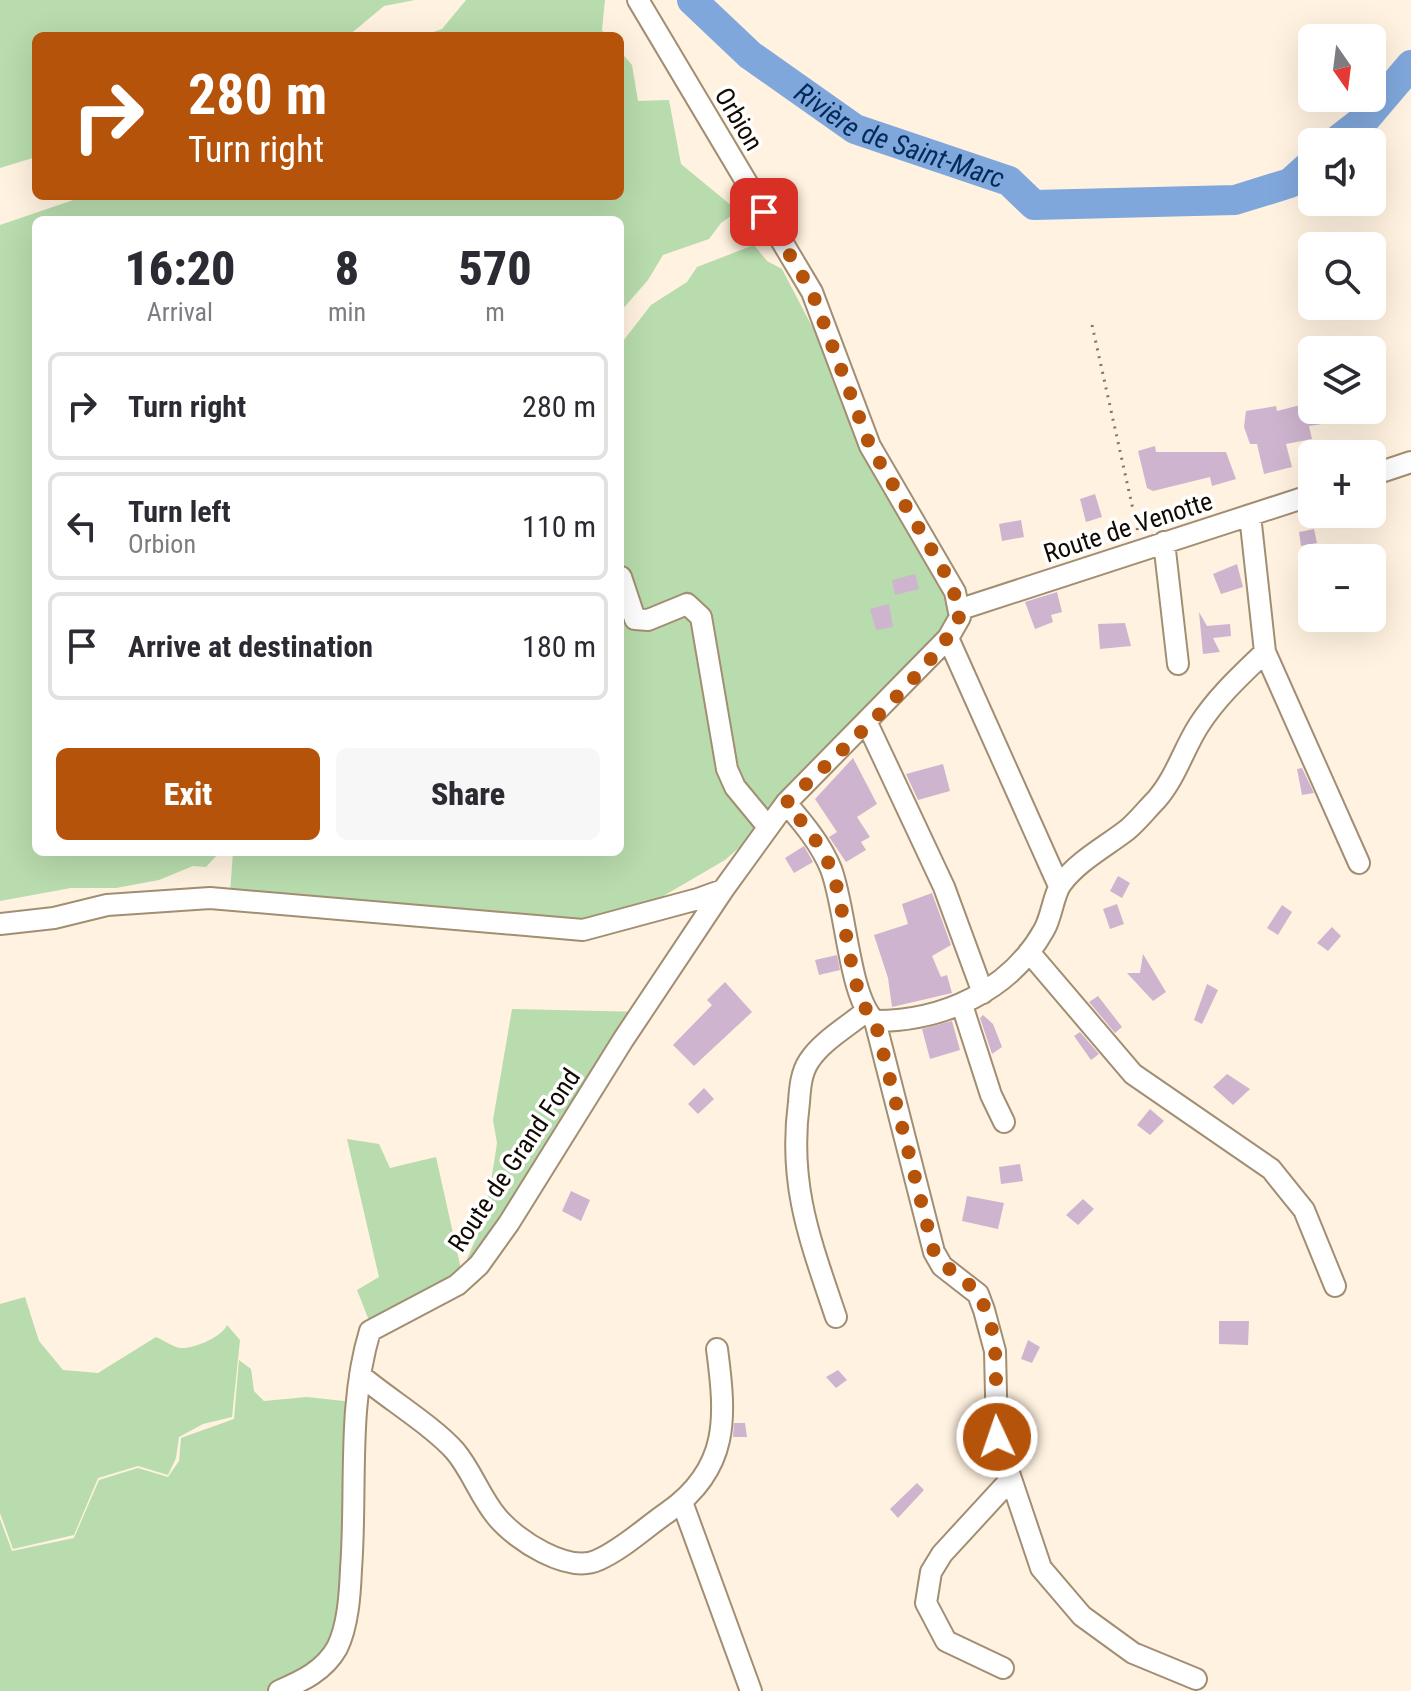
<!DOCTYPE html>
<html lang="en">
<head>
<meta charset="utf-8">
<style>
	body { margin:0; font-family:"Roboto Condensed",sans-serif; background:#f7f7f7; color:#2b2b33; height:100vh; display:flex; flex-direction:column; font-size:30px; white-space:nowrap }
	* { box-sizing:border-box; margin:0 }
	p { font-size:26px; color:#7c7c81 }
	.icon { flex:none; width:44px; height:44px; fill:none; stroke:currentColor; stroke-width:2; stroke-linecap:round; stroke-linejoin:round }
	.map { position:relative; flex:1; overflow:hidden }
	.sheet { position:absolute; left:32px; top:216px; width:592px; height:640px; display:flex; flex-direction:column; background:#fff; border-radius:12px; box-shadow:0 8px 32px #0002 }
	.sheet>* { flex:none }
	.guide { position:absolute; left:32px; top:32px; width:592px; height:168px; border-radius:12px; box-shadow:0 8px 32px #0002; background:#b45309; color:#fff; overflow:hidden }
	.needle { width:52px; rotate:166deg }
	.controls { position:absolute; left:1298px; top:24px; display:grid; gap:16px }
	.controls a { display:grid; place-items:center; width:88px; height:88px; border-radius:12px; background:#fff; box-shadow:0 8px 32px #0002; font-size:40px }
	.pin { position:absolute; display:grid; place-items:center; width:68px; height:68px; color:#fff; margin:-34px; border-radius:16px; box-shadow:0 4px 12px #0006 }
	.me { position:absolute; width:88px; margin:-44px; rotate:357deg; stroke-linejoin:round; filter:drop-shadow(0 0 6px #0008) }
	.turn { display:flex; align-items:center; gap:28px; height:168px; padding:0 24px; font-size:36px }
	.turn .icon { width:104px; height:104px; stroke-width:2.5 }
	.turn b { display:block; font-size:56px; line-height:68px }
	.eta { display:flex; justify-content:space-evenly; align-items:center; height:136px; text-align:center }
	.eta b { font-size:48px; font-weight:800; line-height:56px }
	.cta { display:flex; gap:16px; margin-top:auto; padding:16px 24px }
	.cta a { flex:1; height:92px; border-radius:12px; background:#b45309; color:#fff; font-size:32px; font-weight:800; line-height:92px; text-align:center }
	.cta a+a { background:#f7f7f7; color:#2b2b33 }
	ul { padding:0; list-style:none }
	li { display:flex; align-items:center; gap:24px; height:108px; margin:0 16px 12px; padding:0 8px; border:4px solid #e1e1e2; border-radius:12px }
	li div { flex:1 }
	li b { display:block; font-size:30px }
	li em { font-style:normal }
	.map>svg:first-child { display:block }
</style>
</head>
<body>
<div class="map">
<svg width="1411" height="1691" viewBox="0 0 1411 1691">
	<rect width="100%" height="100%" fill="#fff2e0"/>
	<path fill="#b8dcad" d="M0,0H415L384,6L348,36H36V157L0,168Z
		M466,0H605L602,30L607,36H422L442,29Z
		M620,51L632,65L638,101L669,100L681,164L738,211L721,223L709,239L663,255L648,280L620,312V220H36V852H220L206,867L193,866L159,880L116,888H71L0,901V225L85,196H620Z
		M754,245L767,261L782,269L855,409L957,589L949,631L786,807L725,860L629,916L595,922L526,918L353,900L230,893L233,852H620V345L651,305L687,282L697,267Z
		M512,1009L646,1012L470,1274L467,1259L484,1220L494,1163L497,1143L493,1120Z
		M347,1139L379,1144L390,1168L436,1157L463,1278L434,1294L403,1301L388,1315L370,1323L357,1290L379,1277Z
		M25,1297L39,1341L63,1370L98,1373L156,1337C163,1340 173,1347 180,1348C194,1349 222,1337 227,1325L240,1340L232,1417L203,1424L179,1437L176,1458L168,1475L138,1466L98,1478L74,1535L13,1549L0,1513V1304Z
		M239,1360L251,1369L254,1391L264,1401L307,1397L353,1402V1613L297,1691H0V1519L12,1551L74,1538L99,1480L138,1468L168,1477L179,1461L181,1438L234,1419Z"/>
	<g fill="none" stroke-linecap="round" stroke-linejoin="round">
		<g stroke="#80a7dc" stroke-width="30">
			<path id="s1" d="M692,0L750,55L855,129L1009,181L1034,205L1235,200L1290,183L1312,163"/>
			<path d="M1335,142L1366,118L1411,65"/>
		</g>
	</g>
	<path fill="#ceb4ce" d="M1312,402V412L1319,410L1322,424L1309,426L1312,439L1286,444L1292,467L1264,474L1257,444H1250L1244,427L1246,411L1276,406L1277,411Z
		M1155,446L1156,452H1226L1236,479L1212,486L1210,477L1153,491L1147,488L1138,451Z
		M1095,494L1102,517L1086,522L1080,499Z
		M1021,520L1024,537L1002,541L999,524Z
		M1314,529L1317,543L1301,546L1299,532Z
		M1237,564L1243,587L1221,594L1213,574Z
		M915,574L919,589L895,595L892,580Z
		M1057,592L1062,612L1051,615L1053,622L1035,629L1025,602Z
		M889,604L893,627L876,630L870,609Z
		M1199,612L1207,626L1230,624L1231,636L1213,638L1220,652L1203,654Z
		M1125,623L1131,646L1100,649L1098,624Z
		M853,758L877,804L857,817L870,837L861,842L866,850L846,862L829,837L837,832L815,799Z
		M943,764L950,791L918,800L906,774Z
		M1302,768L1314,793L1302,795L1297,769Z
		M804,846L813,862L794,873L785,858Z
		M1118,876L1130,883L1122,898L1110,891Z
		M932,893L951,945L932,956L941,977L947,975L952,993L892,1007L888,978L874,935L908,924L902,904Z
		M1117,904L1124,924L1110,929L1103,909Z
		M1282,905L1292,912L1278,935L1267,928Z
		M1332,927L1341,936L1328,951L1317,943Z
		M1143,954L1166,992L1153,1001L1127,973H1140Z
		M837,955L840,970L819,975L815,960Z
		M725,982L752,1012L694,1066L673,1045L712,1005L707,1000Z
		M1207,984L1218,990L1202,1024L1194,1020Z
		M1098,996L1122,1027L1115,1033L1089,1002Z
		M983,1015L993,1024L1002,1047L992,1054L980,1018Z
		M952,1021L960,1050L930,1059L922,1029Z
		M1080,1032L1099,1054L1091,1060L1074,1036Z
		M1227,1074L1250,1089L1233,1105L1213,1087Z
		M704,1088L714,1099L698,1114L688,1104Z
		M1150,1109L1164,1121L1150,1135L1137,1125Z
		M1020,1164L1023,1181L1001,1184L999,1167Z
		M571,1191L590,1200L581,1221L562,1211Z
		M967,1196L1004,1203L998,1229L962,1221Z
		M1083,1199L1094,1209L1078,1225L1066,1215Z
		M1219,1321H1249L1248,1345L1219,1344Z
		M1028,1340L1040,1347L1032,1363L1021,1359Z
		M838,1370L847,1380L836,1388L826,1377Z
		M734,1423H745L747,1437H733Z
		M917,1483L924,1490L898,1518L890,1509Z"/>
	<g fill="none" stroke-linecap="round" stroke-linejoin="round">
		<defs>
			<path id="minor" d="M1372,475L1411,462
				M1250,515L1265,652L1359,863
				M1164,542L1178,664
				M621,577L635,619L648,620L687,604L701,617L727,769L735,787L768,827
				M961,609L1312,495
				M948,638L1059,886
				M867,723L944,887L983,993
				M786,803C803,823 821,844 831,869C846,908 849,998 875,1021L934,1252L942,1266L978,1294L984,1310L995,1351L997,1437L1041,1568L1082,1616L1133,1653L1196,1679
				M0,924L54,918L107,905L210,898L583,930L698,899L723,890L786,803L948,638L960,617L955,592L870,446L812,292L638,0
				M1029,952L1133,1074L1271,1169L1304,1210L1335,1286
				M962,1005L991,1095L1004,1122
				M875,1021C943,1021 1010,991 1044,930C1052,916 1053,896 1061,884C1078,861 1105,847 1127,830C1138,821 1147,809 1157,799C1176,777 1184,748 1199,725C1217,697 1241,675 1265,652
				M836,1317C810,1240 788,1185 799,1102C800,1088 801,1073 809,1061C822,1041 847,1027 865,1012
				M360,1375C387,1398 433,1426 455,1451C472,1471 480,1497 497,1517C516,1540 568,1574 598,1560C623,1549 646,1527 668,1512C730,1468 726,1417 717,1349
				M682,1502L751,1691
				M1003,1668L946,1641L926,1603L931,1572L942,1554L1010,1480
				M279,1691C302,1681 324,1671 337,1648C348,1626 350,1594 351,1569C357,1491 347,1406 370,1331L457,1285L479,1265L509,1223L623,1040L723,890"/>
		</defs>
		<use href="#minor" stroke="#a28e72" stroke-width="24"/>
		<path stroke="#807669" stroke-width="3" stroke-dasharray="2 6" stroke-linecap="butt" d="M1092,325L1138,532"/>
		<use href="#minor" stroke="#fff" stroke-width="20"/>
	</g>
	<g fill="none" stroke-linecap="round" stroke-linejoin="round">
		<path stroke="#b45309" stroke-width="14" stroke-dasharray="0 25.2" d="M764,212L812,292L870,446L943,569L961,609C958,648 820,770 786,803C803,823 821,844 831,869C847,908 848,997 875,1021L934,1252C945,1271 966,1277 978,1295C1005,1337 992,1391 997,1437"/>
	</g>
	<g text-anchor="middle" dominant-baseline="central" stroke-width="7" stroke-linejoin="round" paint-order="stroke">
		<g font-size="26" fill="#110a02" stroke="#fff">
			<text transform="translate(739 119) rotate(59)">Orbion</text>
			<text transform="translate(1128 527) rotate(-18)">Route de Venotte</text>
			<text transform="translate(514 1160) rotate(-56)">Route de Grand Fond</text>
		</g>
		<g font-size="28" font-style="italic" fill="#032b5a" stroke="#fff">
			<text stroke="none"><textPath href="#s1" startOffset="252">Rivière de Saint-Marc</textPath></text>
		</g>
	</g>
</svg>
<div class="controls">
<a><svg class="needle" viewBox="-14 -14 28 28"><path d="M0-13l5 13h-10z" fill="#e53935"/><path d="M0 13l5-13h-10z" fill="#7c7c81"/></svg></a>
<a><svg class="icon" aria-label="sound" viewBox="0 0 24 24"><path d="M4 9h4l5-4v14l-5-4H4zM17 9q2 3 0 6"/></svg></a>
<a><svg class="icon" aria-label="search" viewBox="0 0 24 24"><circle cx="10" cy="10" r="6"/><path d="M15 15l6 6"/></svg></a>
<a><svg class="icon" aria-label="layers" viewBox="0 0 24 24"><path d="M12 4l9 5-9 5-9-5zM3 14l9 5 9-5"/></svg></a>
<a>+</a>
<a>−</a>
</div>
<div class="pin" style="left:764px;top:212px;background:#d93025"><svg class="icon" aria-label="arrive" viewBox="0 0 24 24"><path d="M6 21V4h12l-3 4 3 4H6"/></svg></div>
<svg class="me" style="left:997px;top:1437px" viewBox="-20 -20 40 40"><circle r="17" fill="#b45309" stroke="#fff" stroke-width="3"/><path d="M0-11L8 9 0 5-8 9z" fill="#fff"/></svg>
<div class="guide">
<div class="turn"><svg class="icon" aria-label="right" viewBox="0 0 24 24"><path d="M7 20v-9h11M14 6l5 5-5 5"/></svg><div><b>280 m</b>Turn right</div></div>
</div>
<section class="sheet">
<div class="eta">
<div><b>16:20</b><p>Arrival</p></div>
<div><b>8</b><p>min</p></div>
<div><b>570</b><p>m</p></div>
</div>
<ul>
<li><svg class="icon" aria-label="right" viewBox="0 0 24 24"><path d="M7 20v-9h11M14 6l5 5-5 5"/></svg><div><b>Turn right</b></div><em>280 m</em></li>
<li><svg class="icon" aria-label="left" viewBox="0 0 24 24"><path d="M17 20v-9H6M10 6l-5 5 5 5"/></svg><div><b>Turn left</b><p>Orbion</p></div><em>110 m</em></li>
<li><svg class="icon" aria-label="arrive" viewBox="0 0 24 24"><path d="M6 21V4h12l-3 4 3 4H6"/></svg><div><b>Arrive at destination</b></div><em>180 m</em></li>
</ul>
<div class="cta"><a>Exit</a><a>Share</a></div>
</section>
</div>
</body>
</html>
